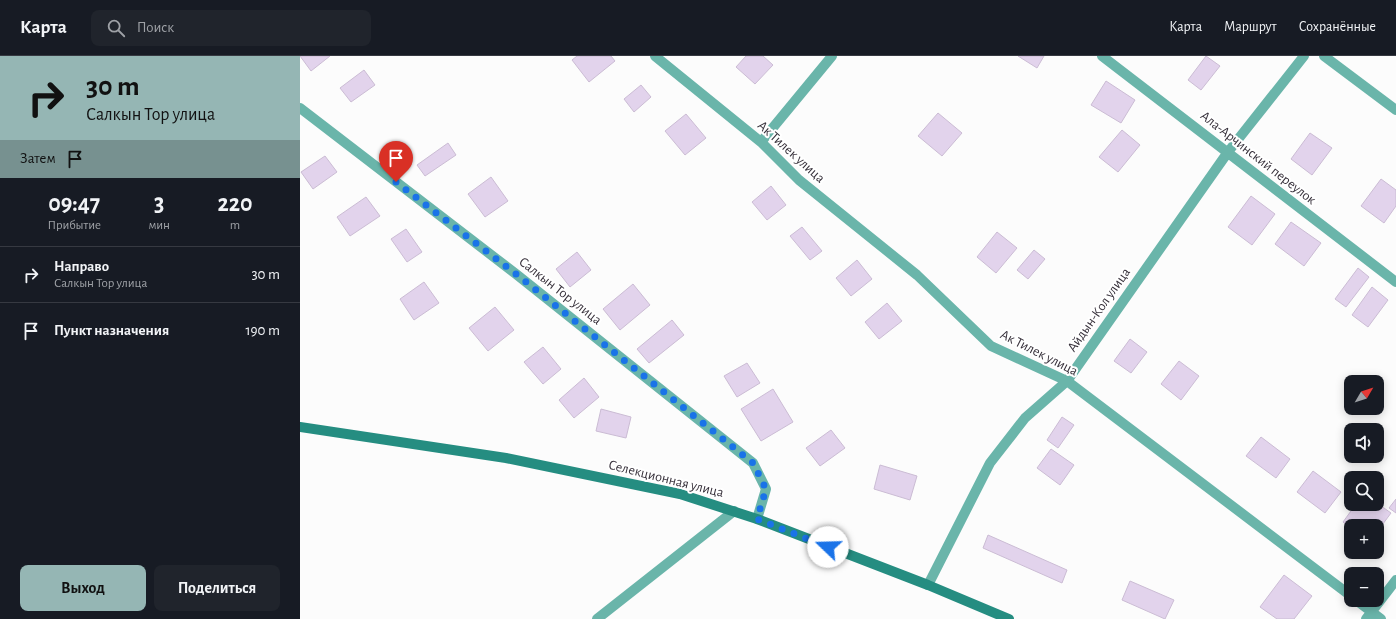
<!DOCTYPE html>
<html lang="ru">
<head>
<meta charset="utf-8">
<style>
	body { margin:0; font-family:"Alegreya Sans",sans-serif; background:#20242c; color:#f1f3f6; height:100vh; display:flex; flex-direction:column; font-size:15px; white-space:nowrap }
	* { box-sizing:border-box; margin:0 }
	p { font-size:13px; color:#9ea1a6 }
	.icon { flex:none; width:22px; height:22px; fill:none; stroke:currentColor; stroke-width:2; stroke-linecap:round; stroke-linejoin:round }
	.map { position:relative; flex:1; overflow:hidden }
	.panel { display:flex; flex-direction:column; background:#171b24; width:300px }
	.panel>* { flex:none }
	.top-card { background:#95b6b4; color:#111; overflow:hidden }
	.needle { width:26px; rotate:51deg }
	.buttons { position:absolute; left:1044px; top:319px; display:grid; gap:8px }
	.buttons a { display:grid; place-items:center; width:40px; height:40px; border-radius:8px; background:#171b24; box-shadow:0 2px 10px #0003; font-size:20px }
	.pin { position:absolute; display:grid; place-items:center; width:34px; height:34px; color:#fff; margin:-41px -17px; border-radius:50% 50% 50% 0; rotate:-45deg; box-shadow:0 0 4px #0007 }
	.pin .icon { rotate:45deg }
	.me { position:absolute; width:44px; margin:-22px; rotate:291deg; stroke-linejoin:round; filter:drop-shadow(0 0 3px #0008) }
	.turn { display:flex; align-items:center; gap:14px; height:84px; padding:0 20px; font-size:18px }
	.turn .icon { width:52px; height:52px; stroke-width:2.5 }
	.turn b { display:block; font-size:28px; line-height:34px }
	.then { display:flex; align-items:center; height:38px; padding:0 20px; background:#0003; gap:8px; font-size:15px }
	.eta { display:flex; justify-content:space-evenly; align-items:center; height:68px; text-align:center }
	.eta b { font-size:24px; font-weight:600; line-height:28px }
	.cta { display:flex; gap:8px; margin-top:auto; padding:8px 20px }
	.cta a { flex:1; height:46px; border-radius:8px; background:#95b6b4; color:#111; font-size:16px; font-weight:600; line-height:46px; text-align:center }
	.cta a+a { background:#20242c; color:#f1f3f6 }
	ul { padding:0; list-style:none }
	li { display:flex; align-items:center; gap:12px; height:56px; padding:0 20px; border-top:1px solid #363941 }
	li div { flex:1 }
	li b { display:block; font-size:15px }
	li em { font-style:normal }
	header { display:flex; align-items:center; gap:24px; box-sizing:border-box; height:56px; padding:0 20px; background:#171b24; border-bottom:1px solid #363941 }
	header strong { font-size:19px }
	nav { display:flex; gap:22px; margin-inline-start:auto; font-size:14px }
	.search { width:280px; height:36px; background:#20242c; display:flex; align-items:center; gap:10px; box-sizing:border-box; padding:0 14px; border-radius:8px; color:#9ea1a6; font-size:15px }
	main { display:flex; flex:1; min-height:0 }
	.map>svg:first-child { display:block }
</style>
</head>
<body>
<header>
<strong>Карта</strong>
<div class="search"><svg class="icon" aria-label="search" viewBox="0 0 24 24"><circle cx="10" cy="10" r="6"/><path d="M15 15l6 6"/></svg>Поиск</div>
<nav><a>Карта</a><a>Маршрут</a><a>Сохранённые</a></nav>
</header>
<main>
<section class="panel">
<div class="top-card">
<div class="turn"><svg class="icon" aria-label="right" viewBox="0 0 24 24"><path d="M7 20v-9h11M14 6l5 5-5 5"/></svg><div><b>30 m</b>Салкын Тор улица</div></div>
<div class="then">Затем<svg class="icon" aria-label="arrive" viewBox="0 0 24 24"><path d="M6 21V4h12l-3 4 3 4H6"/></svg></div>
</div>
<div class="eta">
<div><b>09:47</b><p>Прибытие</p></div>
<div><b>3</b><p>мин</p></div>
<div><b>220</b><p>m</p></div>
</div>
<ul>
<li><svg class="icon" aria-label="right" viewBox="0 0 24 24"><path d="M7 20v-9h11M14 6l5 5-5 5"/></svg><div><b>Направо</b><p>Салкын Тор улица</p></div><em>30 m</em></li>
<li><svg class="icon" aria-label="arrive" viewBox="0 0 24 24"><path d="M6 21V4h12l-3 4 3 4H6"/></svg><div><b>Пункт назначения</b></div><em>190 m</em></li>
</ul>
<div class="cta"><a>Выход</a><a>Поделиться</a></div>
</section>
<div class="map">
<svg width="1096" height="563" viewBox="0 0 1096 563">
	<rect width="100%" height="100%" fill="#fcfcfc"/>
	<path fill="#e2d3ec" stroke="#cbbcd4" d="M0,0H30L11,15Z
		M277,0H311L315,5L289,26L272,4Z
		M446,0H463L473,9L455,28L436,11Z
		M718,0H744L737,12Z
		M906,0L920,10L901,34L888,24Z
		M64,14L75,29L51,46L40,32Z
		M806,25L835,44L821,67L791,49Z
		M341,29L351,41L334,56L324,43Z
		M638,57L662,77L642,100L618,80Z
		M386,58L406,82L385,99L365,75Z
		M822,74L840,89L818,116L799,101Z
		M1010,77L1032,92L1012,119L991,103Z
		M148,87L156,99L125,120L117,109Z
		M25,100L37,116L13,133L1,116Z
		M191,121L208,145L185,161L168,138Z
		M1081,123L1096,134V150L1084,167L1061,150Z
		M471,130L486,149L467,164L452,146Z
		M951,140L975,158L952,189L928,171Z
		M66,141L80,160L50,180L37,161Z
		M991,166L1021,187L1004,210L975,188Z
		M502,171L522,195L510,204L490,180Z
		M106,173L122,196L107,206L91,183Z
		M697,176L717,192L696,217L677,201Z
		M734,194L745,203L728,223L717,214Z
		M277,196L291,214L270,231L256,213Z
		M557,204L572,223L551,240L536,222Z
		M1058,212L1069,221L1046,251L1035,243Z
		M124,226L139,247L114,264L100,243Z
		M333,228L350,249L320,274L303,253Z
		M1072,231L1088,244L1068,271L1052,259Z
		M587,247L602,265L579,283L565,266Z
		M195,251L214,274L188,295L169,272Z
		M372,264L384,279L349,307L337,293Z
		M830,283L847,296L831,317L814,305Z
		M243,291L261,313L243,328L224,306Z
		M879,305L899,320L881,344L861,328Z
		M447,307L460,327L437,341L424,320Z
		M284,322L299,341L274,362L259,344Z
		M473,333L493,366L461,385L441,353Z
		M301,353L331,361L326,382L296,375Z
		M762,361L774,369L758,392L747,384Z
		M531,374L545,392L520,410L506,392Z
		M961,381L990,403L976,422L946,400Z
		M751,393L774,409L760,429L737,412Z
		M580,409L617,420L610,444L574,433Z
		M1013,415L1041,436L1025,457L997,436Z
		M1096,443V457L1089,452Z
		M1077,447L1091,457L1077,476V470H1051V472L1043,466L1056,448Z
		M688,479L767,514L762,527L683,492Z
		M984,519L1012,540L994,563H977L960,551Z
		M830,525L874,544L865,563L822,544Z"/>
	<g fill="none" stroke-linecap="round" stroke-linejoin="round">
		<path stroke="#6ab5aa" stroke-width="10" d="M355,0L461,86L499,124L617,219L691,290L767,325L1051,540
			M802,0L1096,226
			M1024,0L1096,54
			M0,52L216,218L453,407L466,433L457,463
			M461,86L532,0
			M628,529L690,407L725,362L767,325L928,96L1004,0
			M1056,544L1081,563
			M297,563L434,455
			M1066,563L1096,524"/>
		<path stroke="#258d81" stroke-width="10" d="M0,371L206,402L380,438L457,463L628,529L709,563"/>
	</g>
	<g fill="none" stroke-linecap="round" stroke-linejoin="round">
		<path stroke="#1a73e8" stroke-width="7" stroke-dasharray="0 12.6" d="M96,126L216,218L453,407L466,433L457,463L528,491"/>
	</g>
	<g text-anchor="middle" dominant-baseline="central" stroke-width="4" stroke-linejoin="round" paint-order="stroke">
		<g font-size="14" fill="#36303a" stroke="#fff">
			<text transform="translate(491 96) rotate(42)">Ак Тилек улица</text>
			<text transform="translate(958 102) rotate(38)">Ала-Арчинский переулок</text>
			<text transform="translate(260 235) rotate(38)">Салкын Тор улица</text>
			<text transform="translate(799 254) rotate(-55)">Айдын-Кол улица</text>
			<text transform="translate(739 297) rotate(27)">Ак Тилек улица</text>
			<text transform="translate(366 423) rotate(14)">Селекционная улица</text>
		</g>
	</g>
</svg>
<div class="buttons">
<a><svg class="needle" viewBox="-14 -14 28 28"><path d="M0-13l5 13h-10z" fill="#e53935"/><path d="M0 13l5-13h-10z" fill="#9ea1a6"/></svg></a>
<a><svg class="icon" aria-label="sound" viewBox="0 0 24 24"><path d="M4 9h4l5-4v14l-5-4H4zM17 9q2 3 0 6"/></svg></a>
<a><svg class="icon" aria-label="search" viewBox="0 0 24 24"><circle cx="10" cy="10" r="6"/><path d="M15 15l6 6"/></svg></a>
<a>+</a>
<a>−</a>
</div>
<div class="pin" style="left:96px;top:126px;background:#d93025"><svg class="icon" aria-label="arrive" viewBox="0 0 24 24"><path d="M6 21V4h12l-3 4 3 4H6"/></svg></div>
<svg class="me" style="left:528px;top:491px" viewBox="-20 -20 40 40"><circle r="19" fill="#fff"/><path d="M0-13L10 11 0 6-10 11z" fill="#1a73e8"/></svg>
</div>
</main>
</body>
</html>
